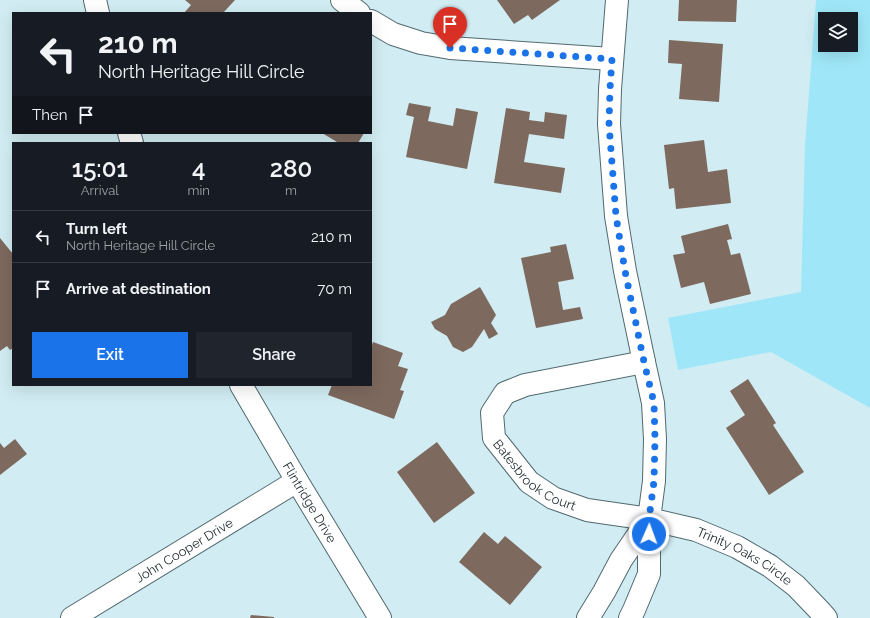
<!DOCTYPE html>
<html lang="en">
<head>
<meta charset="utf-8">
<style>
	body { margin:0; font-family:Raleway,sans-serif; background:#20242c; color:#f1f3f6; height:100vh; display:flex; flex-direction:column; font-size:15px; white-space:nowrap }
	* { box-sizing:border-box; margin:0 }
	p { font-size:13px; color:#9ea1a6 }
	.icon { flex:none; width:22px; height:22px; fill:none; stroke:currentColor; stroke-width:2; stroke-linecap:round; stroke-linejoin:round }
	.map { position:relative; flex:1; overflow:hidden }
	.side { position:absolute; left:12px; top:142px; width:360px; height:244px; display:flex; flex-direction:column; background:#171b24; border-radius:0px; box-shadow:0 4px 16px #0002 }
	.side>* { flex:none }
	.hud { position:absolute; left:12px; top:12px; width:360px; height:122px; border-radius:0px; box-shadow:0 4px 16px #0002; background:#171b24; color:#f1f3f6; overflow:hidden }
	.controls { position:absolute; left:818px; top:12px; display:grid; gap:8px }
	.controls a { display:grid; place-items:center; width:40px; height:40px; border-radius:0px; background:#171b24; box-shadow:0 4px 16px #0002; font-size:20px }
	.pin { position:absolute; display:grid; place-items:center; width:34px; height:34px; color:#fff; margin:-41px -17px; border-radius:50% 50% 50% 0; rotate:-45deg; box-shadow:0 0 4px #0007 }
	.pin .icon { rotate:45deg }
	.me { position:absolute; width:44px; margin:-22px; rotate:2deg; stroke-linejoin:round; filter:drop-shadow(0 0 3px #0008) }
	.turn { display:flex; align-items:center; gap:14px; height:84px; padding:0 20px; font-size:18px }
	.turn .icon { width:52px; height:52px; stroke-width:2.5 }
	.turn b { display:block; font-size:28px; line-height:34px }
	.then { display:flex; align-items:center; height:38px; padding:0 20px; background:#0003; gap:8px; font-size:15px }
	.eta { display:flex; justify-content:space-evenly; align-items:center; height:68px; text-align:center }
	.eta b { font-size:24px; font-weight:600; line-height:28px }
	.primary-button { display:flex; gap:8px; margin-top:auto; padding:8px 20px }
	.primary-button a { flex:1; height:46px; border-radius:0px; background:#1a73e8; color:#fff; font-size:16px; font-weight:600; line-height:46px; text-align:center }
	.primary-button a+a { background:#20242c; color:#f1f3f6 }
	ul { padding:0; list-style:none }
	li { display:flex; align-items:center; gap:12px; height:52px; padding:0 20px; border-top:1px solid #363941 }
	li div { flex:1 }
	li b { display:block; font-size:15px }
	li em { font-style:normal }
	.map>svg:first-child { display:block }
</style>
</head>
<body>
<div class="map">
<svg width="870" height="618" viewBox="0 0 870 618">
	<rect width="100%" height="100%" fill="#d1edf3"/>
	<path fill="#9fe7f8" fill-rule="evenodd" d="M816,0H870V408L771,352L678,370L668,318L801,292L805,145ZM825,19H851V45H825Z"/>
	<path fill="#7d695e" d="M185,0H235L223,13H184L191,5Z
		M497,0H560L532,20L528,15L514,24Z
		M679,0H737L736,22L678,21Z
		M669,40L723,44L719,102L679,99L682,64L668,63Z
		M409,103L431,107L428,121L453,126L456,108L478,112L467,169L406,157L414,117L406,115Z
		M506,108L530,112L529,120L544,122L545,112L567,115L564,139L529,134L524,162L565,168L561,193L494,183Z
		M322,133H364L358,143H337V142Z
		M704,140L708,172L727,169L731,203L676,209L674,188L669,189L664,145Z
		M728,224L732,239L727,240L731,255L740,253L751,294L710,304L704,282L681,288L673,255L685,253L681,236Z
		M0,238L13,254V348L10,350L7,346L0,351Z
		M566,244L574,279L558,282L563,310L580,307L583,319L536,328L521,258L551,252L550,247Z
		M480,287L496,315L491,323L498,334L489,339L484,329L472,347L463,352L453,347L447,336L435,329L431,322L445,315L451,304Z
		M373,342L403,353L398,366L408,369L400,390L404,391L394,419L328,395L332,385H371V348Z
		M748,379L776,423L773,425L804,472L769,495L726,428L745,415L730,391Z
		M15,439L27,454L0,475V443L4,448Z
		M437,442L475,493L434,523L397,472Z
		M484,532L498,544L505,536L542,567L510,605L459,562Z
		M251,615L274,617V618H250Z"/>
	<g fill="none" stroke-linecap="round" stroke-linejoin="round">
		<defs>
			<g id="minor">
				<path d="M95,0L98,13"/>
				<path d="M342,0L359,13"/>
				<path d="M617,0L610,89L609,124L616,216L625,271L644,362L653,403L655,439L654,481L649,519V574L634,610L630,618"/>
				<path d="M371,21L393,34L421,43L450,48L612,59"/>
				<path d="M129,133L132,143"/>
				<path id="s1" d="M644,362L525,385L505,393L492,413L494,438L529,482L553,498L587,510L649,519L696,530L737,547L770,566L796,586L819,610L826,618"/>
				<path id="s2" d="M241,385L297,481L380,618"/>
				<path id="s3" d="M72,618L297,481"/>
				<path d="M588,618L604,592L621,560L649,519"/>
			</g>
		</defs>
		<use href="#minor" stroke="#51696f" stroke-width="24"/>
		<use href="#minor" stroke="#fff" stroke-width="22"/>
	</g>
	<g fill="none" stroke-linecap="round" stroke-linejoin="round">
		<path stroke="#1a73e8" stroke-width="7" stroke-dasharray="0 12.6" d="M450,48L612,59L610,89L609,124L616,216L625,271L644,362L654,403L655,439L654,481L649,519V534"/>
	</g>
	<g text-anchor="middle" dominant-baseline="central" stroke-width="4" stroke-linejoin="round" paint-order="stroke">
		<g font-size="13" fill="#273234" stroke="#e3f9fe">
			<text stroke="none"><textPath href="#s1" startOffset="248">Batesbrook Court</textPath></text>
			<text stroke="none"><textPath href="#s2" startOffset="136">Flintridge Drive</textPath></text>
			<text stroke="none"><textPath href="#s3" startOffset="131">John Cooper Drive</textPath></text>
			<text stroke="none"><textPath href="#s1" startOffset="479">Trinity Oaks Circle</textPath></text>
		</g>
	</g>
</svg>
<div class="controls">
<a><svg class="icon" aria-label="layers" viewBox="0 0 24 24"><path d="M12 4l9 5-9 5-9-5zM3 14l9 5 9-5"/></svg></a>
</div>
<div class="pin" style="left:450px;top:48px;background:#d93025"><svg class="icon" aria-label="arrive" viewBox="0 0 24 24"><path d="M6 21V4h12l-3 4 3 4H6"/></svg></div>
<svg class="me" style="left:649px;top:534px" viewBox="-20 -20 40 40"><circle r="17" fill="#1a73e8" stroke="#fff" stroke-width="3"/><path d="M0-11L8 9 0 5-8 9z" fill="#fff"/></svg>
<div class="hud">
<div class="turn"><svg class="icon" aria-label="left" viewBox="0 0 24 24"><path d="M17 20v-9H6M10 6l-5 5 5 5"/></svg><div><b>210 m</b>North Heritage Hill Circle</div></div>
<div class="then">Then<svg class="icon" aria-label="arrive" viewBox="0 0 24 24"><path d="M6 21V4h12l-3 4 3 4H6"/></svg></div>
</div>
<section class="side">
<div class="eta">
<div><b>15:01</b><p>Arrival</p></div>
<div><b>4</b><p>min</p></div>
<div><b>280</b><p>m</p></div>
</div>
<ul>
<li><svg class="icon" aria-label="left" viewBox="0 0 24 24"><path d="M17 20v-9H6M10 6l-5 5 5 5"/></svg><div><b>Turn left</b><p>North Heritage Hill Circle</p></div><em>210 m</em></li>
<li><svg class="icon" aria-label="arrive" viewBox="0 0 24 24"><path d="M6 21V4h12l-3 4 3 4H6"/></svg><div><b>Arrive at destination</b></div><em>70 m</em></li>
</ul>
<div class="primary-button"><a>Exit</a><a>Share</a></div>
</section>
</div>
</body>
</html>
